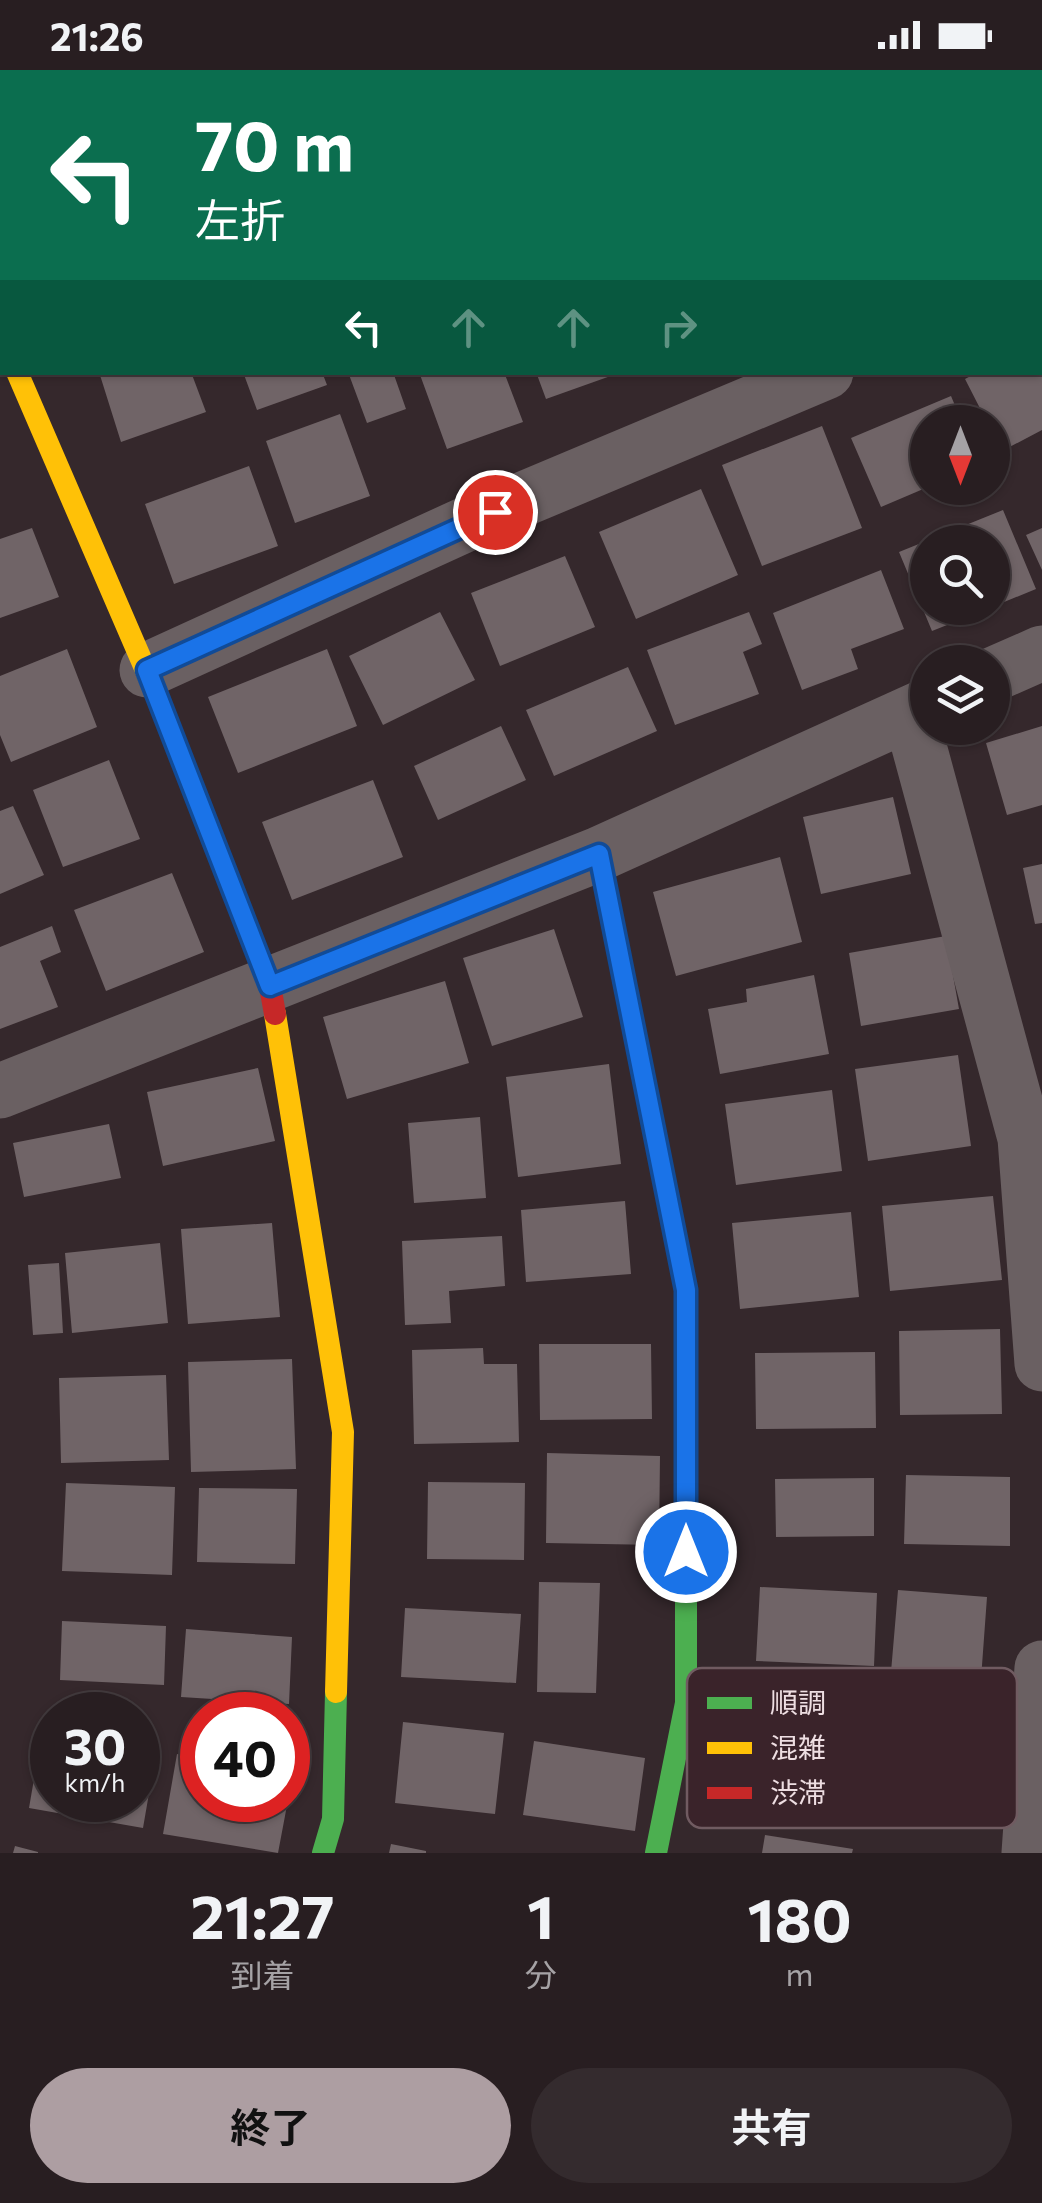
<!DOCTYPE html>
<html lang="ja">
<head>
<meta charset="utf-8">
<style>
	body { margin:0; font-family:Commissioner,"Noto Sans JP",sans-serif; background:#342b2e; color:#f1f3f6; height:100vh; display:flex; flex-direction:column; font-size:38px; white-space:nowrap }
	* { box-sizing:border-box; margin:0 }
	p { font-size:32px; color:#a5a2a5 }
	.icon { flex:none; width:55px; height:55px; fill:none; stroke:currentColor; stroke-width:2; stroke-linecap:round; stroke-linejoin:round }
	.map { position:relative; height:1783px; overflow:hidden }
	.panel { display:flex; flex-direction:column; background:#281e21; flex:1 }
	.panel>* { flex:none }
	.guide { position:absolute; left:0px; top:0px; width:1042px; height:305px; box-shadow:0 2px 8px #0004,0 0 0 2px #443c3f; background:#0b6e4f; color:#fff; overflow:hidden }
	.needle { width:65px; rotate:180deg }
	.buttons { position:absolute; left:910px; top:335px; display:grid; gap:20px }
	.buttons a { display:grid; place-items:center; width:100px; height:100px; border-radius:50%; background:#281e21; box-shadow:0 2px 8px #0004,0 0 0 2px #443c3f; font-size:50px }
	.speed { position:absolute; left:30px; top:1622px; display:flex; gap:20px; font-size:50px; font-weight:700; text-align:center }
	.speed>* { display:grid; place-content:center; width:130px; height:130px; border-radius:50%; background:#281e21; box-shadow:0 2px 8px #0004,0 0 0 2px #443c3f; line-height:1 }
	.speed small { font-size:25px; font-weight:400 }
	.speed .limit { border:15px solid #d22; background:#fff; color:#111 }
	.pin { position:absolute; display:grid; place-items:center; width:85px; height:85px; color:#fff; margin:-42px; border:5px solid #fff; border-radius:50%; box-shadow:0 2px 10px #0007 }
	.me { position:absolute; width:110px; margin:-55px; rotate:0deg; stroke-linejoin:round; filter:drop-shadow(0 0 8px #0008) }
	.turn { display:flex; align-items:center; gap:35px; height:210px; padding:0 30px; font-size:45px }
	.turn .icon { width:130px; height:130px; stroke-width:2.5 }
	.turn b { display:block; font-size:70px; line-height:85px }
	.lanes { display:flex; align-items:center; height:95px; padding:0 30px; background:#0003; justify-content:center; gap:50px; direction:ltr }
	.lanes .off { opacity:.35 }
	.eta { display:flex; justify-content:space-evenly; align-items:center; height:170px; text-align:center }
	.eta b { font-size:60px; font-weight:700; line-height:70px }
	.action { display:flex; gap:20px; margin-top:auto; padding:20px 30px }
	.action a { flex:1; height:115px; border-radius:60px; background:#ad9ea2; color:#111; font-size:40px; font-weight:700; line-height:115px; text-align:center }
	.action a+a { background:#342b2e; color:#f1f3f6 }
	.status { display:flex; justify-content:space-between; align-items:center; height:70px; padding:0 50px; background:#281e21; direction:ltr }
	.status svg { height:28px; fill:currentColor }
	.map>svg:first-child { display:block }
</style>
</head>
<body>
<div class="status"><b>21:26</b><svg viewBox="0 0 49 12"><path d="M0 12V9h3v3zM5 12V6h3v6zM10 12V3h3v9zM15 12V0h3v12zM26 1h20v11H26zM47 4h2v5h-2z"/></svg></div>
<div class="map">
<svg width="1042" height="1783" viewBox="0 0 1042 1783">
	<rect width="100%" height="100%" fill="#35282c"/>
	<path fill="#706467" d="M99,302H191L206,342L121,372Z
		M243,302H322L327,315L257,340Z
		M348,302H393L406,339L367,353Z
		M419,302H504L523,352L447,379Z
		M536,302H619V303L546,329Z
		M978,302H1042V360L1002,381L992,352H987L965,309Z
		M951,326L962,352H928V417L881,437L851,368Z
		M340,344L370,426L295,453L266,371Z
		M822,356L862,458L762,496L722,395Z
		M249,396L278,476L174,514L145,434Z
		M701,419L738,505L636,549L599,462Z
		M1003,440L1036,519L992,537V472H928V538H990L932,561L899,482Z
		M32,458L59,527L0,548V469Z
		M1042,458V500L1026,465Z
		M565,486L595,557L500,596L471,523Z
		M881,500L904,559L851,579L858,599L802,620L773,543Z
		M440,542L475,610L383,655L349,586Z
		M749,542L762,574L743,582L759,624L675,655L647,580Z
		M67,579L97,657L11,692L0,665V606Z
		M327,579L357,656L238,703L208,627Z
		M628,597L657,661L554,706L526,640Z
		M501,656L526,710L438,750L414,696Z
		M1042,656V735L1007,745L986,673Z
		M109,690L140,769L63,797L33,720Z
		M373,710L403,787L292,830L262,752Z
		M893,727L911,804L821,824L803,747Z
		M13,736L44,805L0,824V741Z
		M780,787L802,872L676,906L653,822Z
		M1042,794V853L1035,854L1023,798Z
		M172,803L204,882L106,921L74,840Z
		M52,856L61,882L40,891L58,937L0,959V877Z
		M554,859L583,947L492,976L463,888Z
		M946,866L959,939L861,956L849,883Z
		M814,905L829,984L720,1004L708,939L747,932L746,919Z
		M445,911L469,993L347,1029L323,947Z
		M958,985L971,1076L868,1091L855,999Z
		M609,994L621,1094L518,1107L506,1007Z
		M258,998L275,1071L163,1096L147,1022Z
		M832,1020L842,1101L736,1115L725,1034Z
		M480,1047L486,1128L414,1133L408,1053Z
		M109,1054L121,1108L24,1127L13,1073Z
		M993,1126L1002,1210L890,1221L882,1136Z
		M625,1131L631,1204L526,1212L521,1140Z
		M851,1142L859,1227L740,1239L732,1153Z
		M272,1153L280,1247L188,1254L181,1159Z
		M502,1166L505,1216L449,1221L451,1253L405,1255L402,1171Z
		M160,1173L168,1253L72,1263L65,1183Z
		M59,1193L63,1263L33,1265L28,1195Z
		M1000,1259L1002,1344L900,1345L899,1261Z
		M539,1274H651L652,1349L540,1350Z
		M483,1278L484,1294H517L519,1372L414,1374L412,1280Z
		M875,1282L876,1358L756,1359L755,1283Z
		M292,1289L296,1399L191,1402L188,1292Z
		M166,1305L169,1390L61,1393L59,1308Z
		M547,1383L660,1386L659,1475L546,1473Z
		M906,1405L1010,1407V1476L904,1474Z
		M874,1408V1466L776,1467L775,1409Z
		M428,1412L525,1413L524,1490L427,1489Z
		M66,1413L175,1417L172,1505L62,1501Z
		M199,1418L297,1419L295,1494L197,1492Z
		M539,1512L600,1513L596,1623L537,1622Z
		M760,1517L877,1523L874,1596L756,1591Z
		M898,1520L987,1527L981,1609L891,1602Z
		M405,1538L521,1544L516,1613L401,1607Z
		M62,1551L166,1556L164,1615L60,1610Z
		M186,1559L292,1567L289,1634L181,1627Z
		M403,1652L504,1663L495,1744L395,1733Z
		M43,1657L52,1659V1730H138V1673L157,1677L143,1758L29,1738Z
		M534,1671L645,1688L635,1761L523,1745Z
		M177,1684L202,1689V1730H288L278,1783L163,1764Z
		M765,1765L853,1779L852,1783H762Z
		M391,1774L426,1781V1783H389Z
		M15,1776L38,1782V1783H13Z"/>
	<g fill="none" stroke-linecap="round" stroke-linejoin="round">
		<path stroke="#6a6062" stroke-width="55" d="M1023,0L1024,2
			M614,2L620,0
			M1040,40L1042,45
			M1040,213L1042,212
			M0,264L2,270
			M147,600L495,441L826,302
			M992,605L1042,583
			M910,643L1025,1068L1042,1294
			M0,1021L599,784L928,635
			M1029,1783L1042,1598"/>
		<path stroke="#4caf50" stroke-width="22" d="M599,784L686,1220V1633L656,1783
			M323,1783L333,1749L336,1622"/>
		<path stroke="#ffc107" stroke-width="22" d="M17,302L163,640
			M275,944L343,1362L336,1622"/>
		<path stroke="#c62828" stroke-width="22" d="M163,640L270,916L275,944"/>
	</g>
	<g fill="none" stroke-linecap="round" stroke-linejoin="round">
		<defs>
			<path id="route" d="M495,442L147,600L270,916L599,784L686,1220V1482"/>
		</defs>
		<use href="#route" stroke="#114b97" stroke-width="25"/>
		<use href="#route" stroke="#1a73e8" stroke-width="18"/>
	</g>
	<rect x="687" y="1598" width="330" height="160" rx="15" fill="#3a232a" stroke="#705b61" stroke-width="2.5"/>
	<rect x="707" y="1627" width="45" height="12" fill="#4caf50"/>
	<rect x="707" y="1672" width="45" height="12" fill="#ffc107"/>
	<rect x="707" y="1717" width="45" height="12" fill="#c62828"/>
	<g font-size="28" fill="#eedee2">
		<text x="770" y="1643">順調</text>
		<text x="770" y="1688">混雑</text>
		<text x="770" y="1733">渋滞</text>
	</g>
</svg>
<div class="buttons">
<a><svg class="needle" viewBox="-14 -14 28 28"><path d="M0-13l5 13h-10z" fill="#e53935"/><path d="M0 13l5-13h-10z" fill="#a5a2a5"/></svg></a>
<a><svg class="icon" aria-label="search" viewBox="0 0 24 24"><circle cx="10" cy="10" r="6"/><path d="M15 15l6 6"/></svg></a>
<a><svg class="icon" aria-label="layers" viewBox="0 0 24 24"><path d="M12 4l9 5-9 5-9-5zM3 14l9 5 9-5"/></svg></a>
</div>
<div class="speed"><div>30<small>km/h</small></div><div class="limit">40</div></div>
<div class="pin" style="left:495px;top:442px;background:#d93025"><svg class="icon" aria-label="arrive" viewBox="0 0 24 24"><path d="M6 21V4h12l-3 4 3 4H6"/></svg></div>
<svg class="me" style="left:686px;top:1482px" viewBox="-20 -20 40 40"><circle r="17" fill="#1a73e8" stroke="#fff" stroke-width="3"/><path d="M0-11L8 9 0 5-8 9z" fill="#fff"/></svg>
<div class="guide">
<div class="turn"><svg class="icon" aria-label="left" viewBox="0 0 24 24"><path d="M17 20v-9H6M10 6l-5 5 5 5"/></svg><div><b>70 m</b>左折</div></div>
<div class="lanes"><svg class="icon" aria-label="left" viewBox="0 0 24 24"><path d="M17 20v-9H6M10 6l-5 5 5 5"/></svg><svg class="icon off" aria-label="ahead" viewBox="0 0 24 24"><path d="M12 20V5M6 11l6-6 6 6"/></svg><svg class="icon off" aria-label="ahead" viewBox="0 0 24 24"><path d="M12 20V5M6 11l6-6 6 6"/></svg><svg class="icon off" aria-label="right" viewBox="0 0 24 24"><path d="M7 20v-9h11M14 6l5 5-5 5"/></svg></div>
</div>
</div>
<section class="panel">
<div class="eta">
<div><b>21:27</b><p>到着</p></div>
<div><b>1</b><p>分</p></div>
<div><b>180</b><p>m</p></div>
</div>
<div class="action"><a>終了</a><a>共有</a></div>
</section>
</body>
</html>
